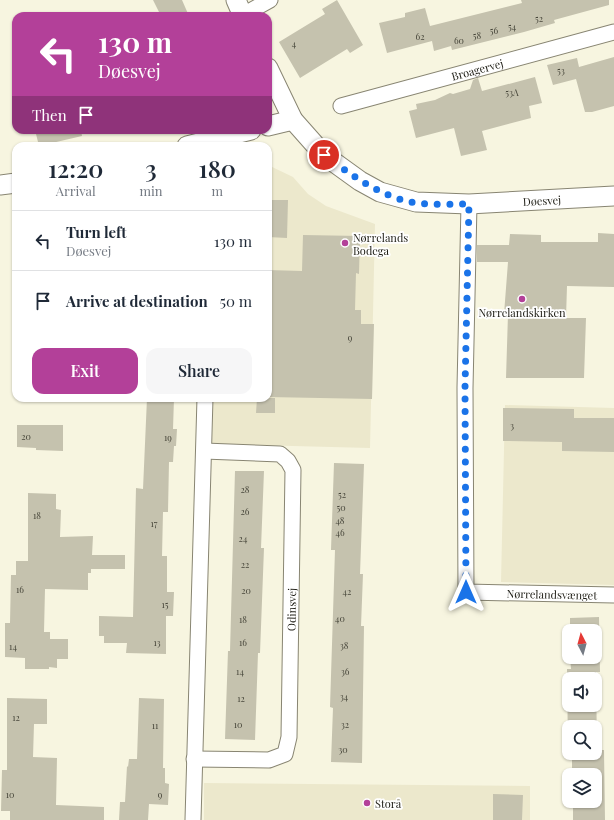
<!DOCTYPE html>
<html lang="en">
<head>
<meta charset="utf-8">
<style>
	body { margin:0; font-family:"Playfair Display",serif; background:#f6f6f7; color:#1f2937; height:100vh; display:flex; flex-direction:column; font-size:15px; white-space:nowrap }
	* { box-sizing:border-box; margin:0 }
	p { font-size:13px; color:#747a83 }
	.icon { flex:none; width:22px; height:22px; fill:none; stroke:currentColor; stroke-width:2; stroke-linecap:round; stroke-linejoin:round }
	.map { position:relative; flex:1; overflow:hidden }
	.side { position:absolute; left:12px; top:142px; width:260px; height:260px; display:flex; flex-direction:column; background:#fff; border-radius:12px; box-shadow:0 1px 3px #0004 }
	.side>* { flex:none }
	.banner { position:absolute; left:12px; top:12px; width:260px; height:122px; border-radius:12px; box-shadow:0 1px 3px #0004; background:#b34099; color:#fff; overflow:hidden }
	.needle { width:26px; rotate:354deg }
	.buttons { position:absolute; left:562px; top:624px; display:grid; gap:8px }
	.buttons a { display:grid; place-items:center; width:40px; height:40px; border-radius:8px; background:#fff; box-shadow:0 1px 3px #0004; font-size:20px }
	.pin { position:absolute; display:grid; place-items:center; width:34px; height:34px; color:#fff; margin:-17px; border:2px solid #fff; border-radius:50%; box-shadow:0 1px 4px #0007 }
	.me { position:absolute; width:44px; margin:-22px; rotate:0deg; stroke-linejoin:round; filter:drop-shadow(0 0 3px #0008) }
	.turn { display:flex; align-items:center; gap:14px; height:84px; padding:0 20px; font-size:18px }
	.turn .icon { width:52px; height:52px; stroke-width:2.5 }
	.turn b { display:block; font-size:28px; line-height:34px }
	.then { display:flex; align-items:center; height:38px; padding:0 20px; background:#0003; gap:8px; font-size:15px }
	.eta { display:flex; justify-content:space-evenly; align-items:center; height:68px; text-align:center }
	.eta b { font-size:24px; font-weight:600; line-height:28px }
	.primary-button { display:flex; gap:8px; margin-top:auto; padding:8px 20px }
	.primary-button a { flex:1; height:46px; border-radius:12px; background:#b34099; color:#fff; font-size:16px; font-weight:600; line-height:46px; text-align:center }
	.primary-button a+a { background:#f6f6f7; color:#1f2937 }
	ul { padding:0; list-style:none }
	li { display:flex; align-items:center; gap:12px; height:60px; padding:0 20px; border-top:1px solid #e0e1e3 }
	li div { flex:1 }
	li b { display:block; font-size:15px }
	li em { font-style:normal }
	.map>svg:first-child { display:block }
</style>
</head>
<body>
<div class="map">
<svg width="614" height="820" viewBox="0 0 614 820">
	<rect width="100%" height="100%" fill="#f7f5e0"/>
	<path fill="#ece8cc" d="M268,165L293,177L308,194L326,206L375,224L370,448L212,444L213,398H268Z
		M505,405L614,408V585L501,582Z
		M204,783L530,786V820H204Z"/>
	<path fill="#c5c2ae" fill-rule="evenodd" d="M153,0H182L189,16H161Z
		M337,0L363,45L350,53L347,49L300,78L279,42L325,14L322,9Z
		M521,0H609V5L554,20L555,23L524,32L452,50L451,46L434,51L432,41L387,53L379,23L405,17V13L425,8L430,26L522,3Z
		M614,57V106L592,112H585L576,79L553,85L547,65L577,58L579,67Z
		M535,77L542,103L529,106L531,118L482,131L487,150L461,156L454,128L416,138L409,111L417,109L416,104L435,100L450,93L453,94L470,89L473,80L478,78L482,91Z
		M35,130H81L82,136L39,146Z
		M268,200H288L287,238L268,237Z
		M598,233L614,234V287L567,286L566,318H586L584,378H506L508,314H504L508,262H477V245H509L510,234L541,235V242H598Z
		M303,235L360,236L359,274L356,273L355,310H361V324H374L372,399L268,397V270L302,271Z
		M147,398H174L173,429H177L176,446H174L173,462H169L168,512H163L162,556H167V592H174L173,616H166V654L126,653L127,643H104V636H99V616L133,617L136,488L143,489Z
		M257,398H275V413H256Z
		M503,408L574,409V418H614V452L562,451V442L503,441Z
		M17,425H63V451L36,450V448L17,447Z
		M334,463L364,464L360,574H363L361,626H364L362,763L331,762L333,708L330,707L335,550H331Z
		M235,471H264L261,548H264L260,653H258L255,740L225,739L228,651H230Z
		M28,493L56,494V509L61,510L60,537L93,536L92,555H125V569H91V573H88V590L45,589L44,632H50V639H68V659H57V668L49,667V669H25V658L5,657V623H10L11,575H16V561H28Z
		M599,617L600,672H596L597,750H604L605,820H573V801H595V775H572V753H568L567,669H571L570,657H595V631H570V618ZM569,679H595V705H569ZM569,727H595V753H569Z
		M7,698L47,699V724H34L33,757L57,758L56,805L104,807V820H10V811H1L2,770H7Z
		M139,698L164,699L163,768H165V783L169,784L168,805L149,804L148,820H119L120,802H125L127,766L128,767L129,759H137Z
		M493,794L523,795L522,820H493Z"/>
	<g fill="none" stroke-linecap="round" stroke-linejoin="round">
		<defs>
			<g id="minor">
				<path d="M243,15L270,0"/>
				<path id="s1" d="M341,106L614,32"/>
				<path id="s2" d="M469,204L465,388L466,592L614,595"/>
				<path id="s3" d="M194,759L269,760L285,754L289,737L293,470L288,461L280,454L204,451"/>
				<path d="M193,820L205,398"/>
			</g>
			<g id="tertiary">
				<path d="M236,0L243,16"/>
				<path id="s4" d="M268,68L293,120L324,155L360,181L380,192L416,202L469,204L614,196"/>
				<path d="M268,126L293,120"/>
				<path d="M187,146L251,130"/>
				<path d="M0,185L16,183"/>
			</g>
		</defs>
		<use href="#minor" stroke="#888572" stroke-width="17"/>
		<use href="#tertiary" stroke="#888572" stroke-width="21"/>
		<use href="#minor" stroke="#fff" stroke-width="15"/>
		<use href="#tertiary" stroke="#fff" stroke-width="19"/>
	</g>
	<g fill="none" stroke-linecap="round" stroke-linejoin="round">
		<path stroke="#1a73e8" stroke-width="7" stroke-dasharray="0 12.6" d="M324,155C352,175 380,197 416,203C433,205 452,204 469,204L465,388L466,592"/>
	</g>
	<g fill="#b34099" stroke="#fff" stroke-width="1.5">
		<circle cx="345" cy="243" r="4"/>
		<circle cx="522" cy="299" r="4"/>
		<circle cx="367" cy="803" r="4"/>
	</g>
	<g text-anchor="middle" dominant-baseline="central" stroke-width="3.5" stroke-linejoin="round" paint-order="stroke">
		<g font-size="9" fill="#47463a">
			<text x="539" y="18">52</text>
			<text x="512" y="26">54</text>
			<text x="494" y="30">56</text>
			<text x="477" y="35">58</text>
			<text x="420" y="36">62</text>
			<text x="459" y="40">60</text>
			<text x="294" y="43">4</text>
			<text x="561" y="70">53</text>
			<text x="512" y="92">53A</text>
			<text x="350" y="337">9</text>
			<text x="512" y="425">3</text>
			<text x="26" y="436">20</text>
			<text x="168" y="437">19</text>
			<text x="245" y="489">28</text>
			<text x="342" y="494">52</text>
			<text x="341" y="507">50</text>
			<text x="245" y="511">26</text>
			<text x="37" y="515">18</text>
			<text x="340" y="520">48</text>
			<text x="154" y="523">17</text>
			<text x="340" y="532">46</text>
			<text x="243" y="538">24</text>
			<text x="245" y="564">22</text>
			<text x="20" y="589">16</text>
			<text x="246" y="590">20</text>
			<text x="347" y="591">42</text>
			<text x="165" y="604">15</text>
			<text x="340" y="618">40</text>
			<text x="243" y="619">18</text>
			<text x="157" y="642">13</text>
			<text x="243" y="642">16</text>
			<text x="344" y="645">38</text>
			<text x="13" y="646">14</text>
			<text x="240" y="671">14</text>
			<text x="345" y="671">36</text>
			<text x="344" y="696">34</text>
			<text x="241" y="698">12</text>
			<text x="16" y="717">12</text>
			<text x="238" y="724">10</text>
			<text x="345" y="724">32</text>
			<text x="155" y="725">11</text>
			<text x="343" y="749">30</text>
			<text x="10" y="794">10</text>
			<text x="160" y="794">9</text>
		</g>
		<g font-size="11" fill="#1d1c14" stroke="#fff">
			<text stroke="none"><textPath href="#s1" startOffset="141">Broagervej</textPath></text>
			<text stroke="none"><textPath href="#s4" startOffset="335">Døesvej</textPath></text>
			<text stroke="none"><textPath href="#s2" startOffset="474">Nørrelandsvænget</textPath></text>
			<text stroke="none"><textPath href="#s3" startOffset="237">Odinsvej</textPath></text>
		</g>
		<g font-size="11" fill="#1d1c14" stroke="#fff" text-anchor="start">
			<text x="353" y="237">Nørrelands<tspan x="353" dy="13">Bodega</tspan></text>
			<text x="522" y="312" text-anchor="middle">Nørrelandskirken</text>
			<text x="375" y="803">Storå</text>
		</g>
	</g>
</svg>
<div class="buttons">
<a><svg class="needle" viewBox="-14 -14 28 28"><path d="M0-13l5 13h-10z" fill="#e53935"/><path d="M0 13l5-13h-10z" fill="#747a83"/></svg></a>
<a><svg class="icon" aria-label="sound" viewBox="0 0 24 24"><path d="M4 9h4l5-4v14l-5-4H4zM17 9q2 3 0 6"/></svg></a>
<a><svg class="icon" aria-label="search" viewBox="0 0 24 24"><circle cx="10" cy="10" r="6"/><path d="M15 15l6 6"/></svg></a>
<a><svg class="icon" aria-label="layers" viewBox="0 0 24 24"><path d="M12 4l9 5-9 5-9-5zM3 14l9 5 9-5"/></svg></a>
</div>
<div class="pin" style="left:324px;top:155px;background:#d93025"><svg class="icon" aria-label="arrive" viewBox="0 0 24 24"><path d="M6 21V4h12l-3 4 3 4H6"/></svg></div>
<svg class="me" style="left:466px;top:592px" viewBox="-20 -20 40 40"><path d="M0-17L14 15 0 8-14 15z" fill="#1a73e8" stroke="#fff" stroke-width="4"/></svg>
<div class="banner">
<div class="turn"><svg class="icon" aria-label="left" viewBox="0 0 24 24"><path d="M17 20v-9H6M10 6l-5 5 5 5"/></svg><div><b>130 m</b>Døesvej</div></div>
<div class="then">Then<svg class="icon" aria-label="arrive" viewBox="0 0 24 24"><path d="M6 21V4h12l-3 4 3 4H6"/></svg></div>
</div>
<section class="side">
<div class="eta">
<div><b>12:20</b><p>Arrival</p></div>
<div><b>3</b><p>min</p></div>
<div><b>180</b><p>m</p></div>
</div>
<ul>
<li><svg class="icon" aria-label="left" viewBox="0 0 24 24"><path d="M17 20v-9H6M10 6l-5 5 5 5"/></svg><div><b>Turn left</b><p>Døesvej</p></div><em>130 m</em></li>
<li><svg class="icon" aria-label="arrive" viewBox="0 0 24 24"><path d="M6 21V4h12l-3 4 3 4H6"/></svg><div><b>Arrive at destination</b></div><em>50 m</em></li>
</ul>
<div class="primary-button"><a>Exit</a><a>Share</a></div>
</section>
</div>
</body>
</html>
